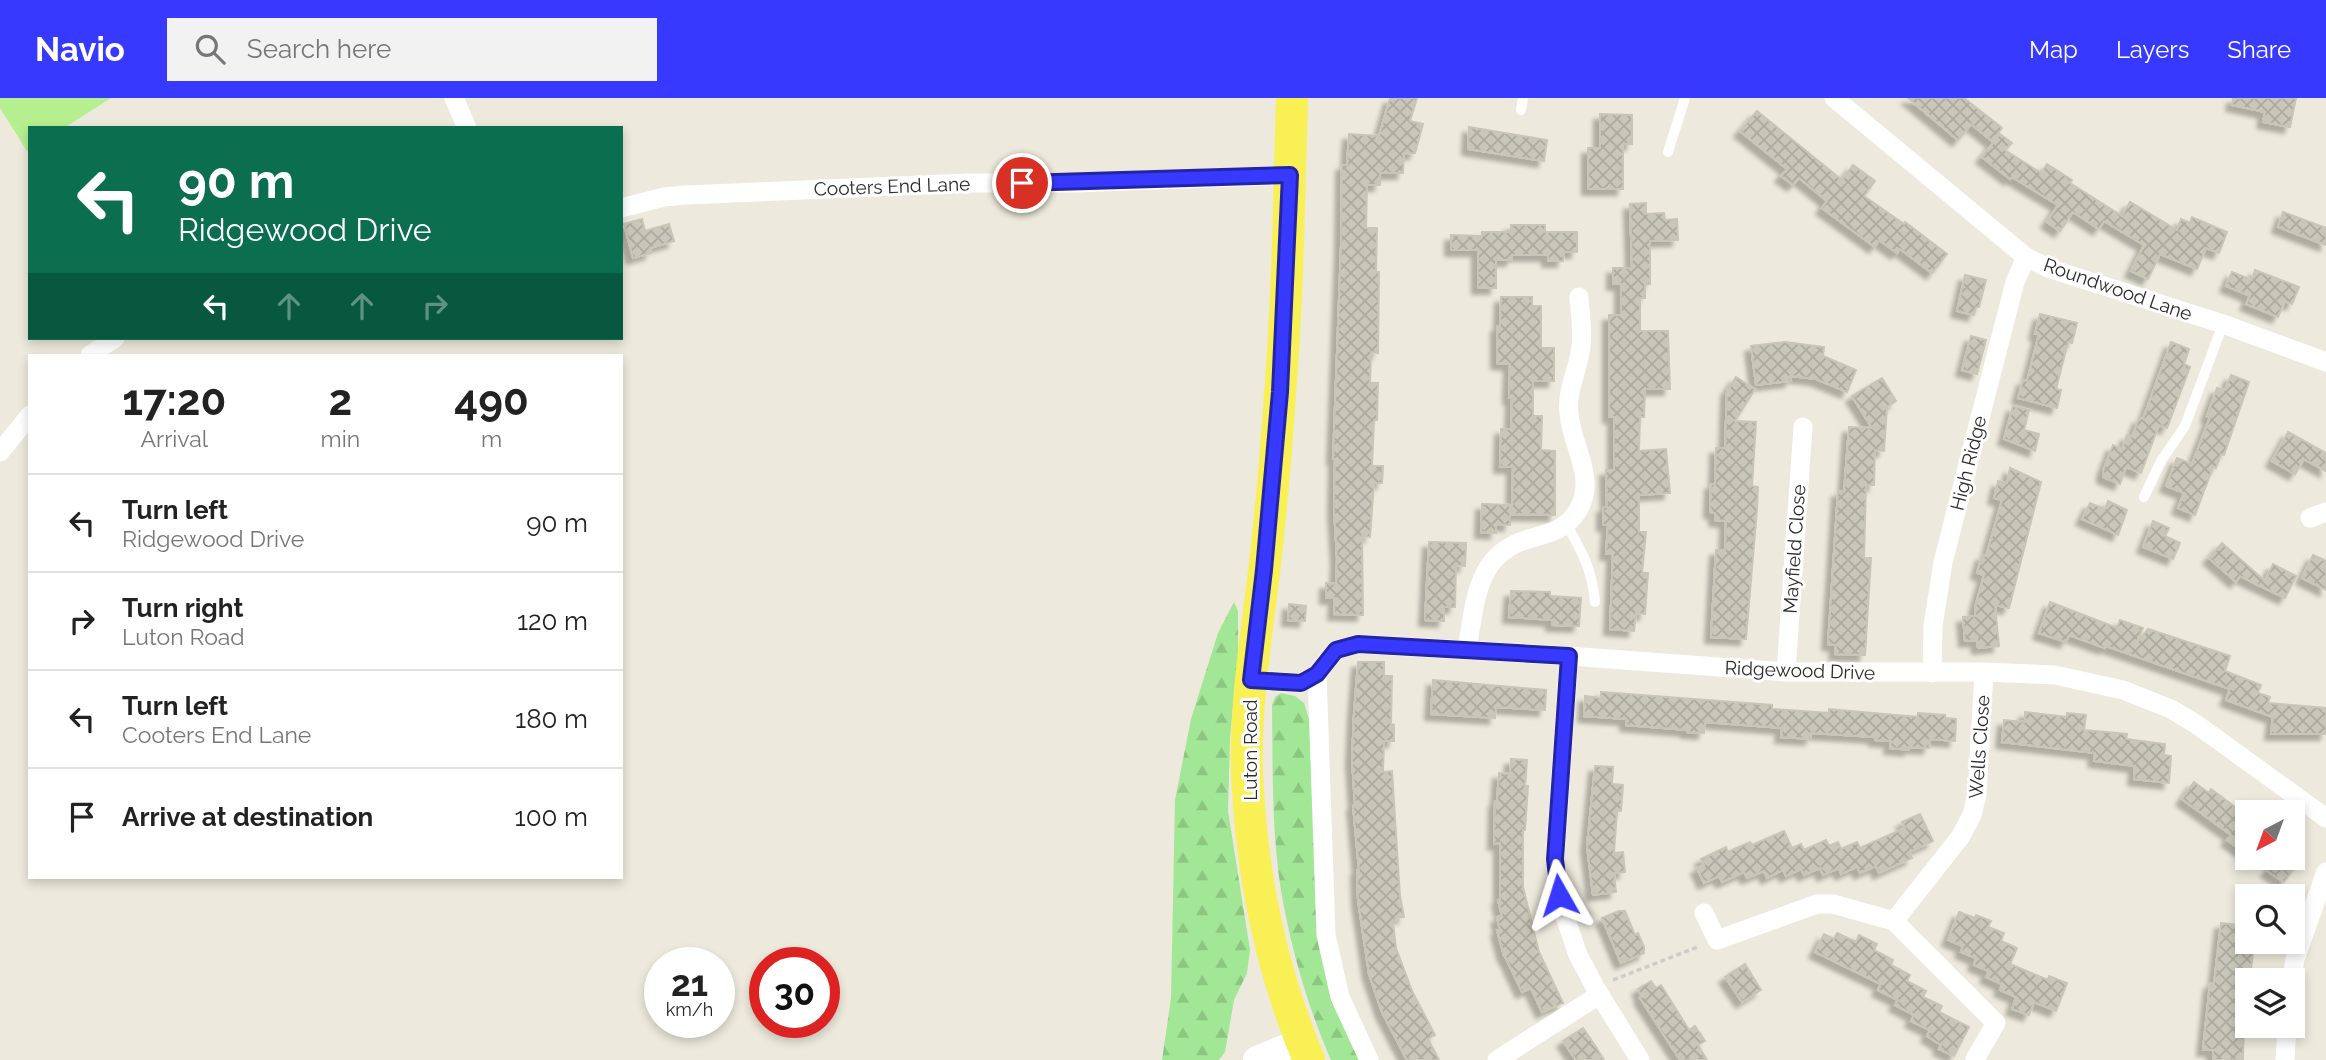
<!DOCTYPE html>
<html lang="en">
<head>
<meta charset="utf-8">
<style>
	body { margin:0; font-family:Raleway,sans-serif; background:#f2f2f2; color:#222; height:100vh; display:flex; flex-direction:column; font-size:26px; white-space:nowrap }
	* { box-sizing:border-box; margin:0 }
	p { font-size:23px; color:#767676 }
	.icon { flex:none; width:38px; height:38px; fill:none; stroke:currentColor; stroke-width:2; stroke-linecap:round; stroke-linejoin:round }
	.map { position:relative; flex:1; overflow:hidden }
	.drawer { position:absolute; left:28px; top:256px; width:595px; height:525px; display:flex; flex-direction:column; background:#fff; border-radius:0px; box-shadow:0 4px 10px #0003 }
	.drawer>* { flex:none }
	.banner { position:absolute; left:28px; top:28px; width:595px; height:214px; border-radius:0px; box-shadow:0 4px 10px #0003; background:#0b6e4f; color:#fff; overflow:hidden }
	.needle { width:46px; rotate:221deg }
	.tools { position:absolute; left:2235px; top:702px; display:grid; gap:14px }
	.tools a { display:grid; place-items:center; width:70px; height:70px; border-radius:0px; background:#fff; box-shadow:0 4px 10px #0003; font-size:35px }
	.speed { position:absolute; left:644px; top:849px; display:flex; gap:14px; font-size:35px; font-weight:700; text-align:center }
	.speed>* { display:grid; place-content:center; width:91px; height:91px; border-radius:50%; background:#fff; box-shadow:0 4px 10px #0003; line-height:1 }
	.speed small { font-size:18px; font-weight:400 }
	.speed .limit { border:10px solid #d22; background:#fff; color:#111 }
	.pin { position:absolute; display:grid; place-items:center; width:60px; height:60px; color:#fff; margin:-30px; border:4px solid #fff; border-radius:50%; box-shadow:0 2px 7px #0007 }
	.me { position:absolute; width:77px; margin:-38px; rotate:354deg; stroke-linejoin:round; filter:drop-shadow(0 0 5px #0008) }
	.turn { display:flex; align-items:center; gap:24px; height:147px; padding:0 35px; font-size:32px }
	.turn .icon { width:91px; height:91px; stroke-width:2.5 }
	.turn b { display:block; font-size:49px; line-height:60px }
	.lanes { display:flex; align-items:center; height:66px; padding:0 35px; background:#0003; justify-content:center; gap:35px; direction:ltr }
	.lanes .off { opacity:.35 }
	.eta { display:flex; justify-content:space-evenly; align-items:center; height:119px; text-align:center }
	.eta b { font-size:42px; font-weight:700; line-height:49px }
	ul { padding:0; list-style:none }
	li { display:flex; align-items:center; gap:21px; height:98px; padding:0 35px; border-top:2px solid #e0e0e0 }
	li div { flex:1 }
	li b { display:block; font-size:26px }
	li em { font-style:normal }
	header { display:flex; align-items:center; gap:42px; box-sizing:border-box; height:98px; padding:0 35px; background:#3739ff; color:#fff }
	header strong { font-size:33px }
	nav { display:flex; gap:38px; margin-inline-start:auto; font-size:24px }
	.search { width:490px; height:63px; background:#f2f2f2; display:flex; align-items:center; gap:18px; box-sizing:border-box; padding:0 24px; border-radius:0px; color:#767676; font-size:26px }
	.map>svg:first-child { display:block }
</style>
</head>
<body>
<header>
<strong>Navio</strong>
<div class="search"><svg class="icon" aria-label="search" viewBox="0 0 24 24"><circle cx="10" cy="10" r="6"/><path d="M15 15l6 6"/></svg>Search here</div>
<nav><a>Map</a><a>Layers</a><a>Share</a></nav>
</header>
<div class="map">
<svg width="2326" height="962" viewBox="0 0 2326 962">
	<defs>
		<pattern id="forest-firs" width="22" height="20" patternUnits="userSpaceOnUse" patternTransform="scale(1.75)"><rect width="22" height="20" fill="#a2e795"/><path d="M5 1l3.5 6h-7zM16 11l3.5 6h-7z" fill="#8cc681"/></pattern>
		<pattern id="building-cross-hatch" width="8" height="8" patternUnits="userSpaceOnUse" patternTransform="scale(1.75)"><rect width="8" height="8" fill="#c9c7ba"/><path d="M0 0l8 8M0 8l8-8" fill="none" stroke="#adaba0"/></pattern>
		<filter id="shadow"><feDropShadow dx="-6" dy="6" stdDeviation="2" flood-color="#0004"/></filter>
	</defs>
	<rect width="100%" height="100%" fill="#ede9dc"/>
	<path fill="url(#forest-firs)" d="M1234,504L1238,513V556L1230,640L1228,713L1250,852L1247,875L1234,902L1225,954L1219,962H1162L1171,900L1175,702L1191,621L1218,535Z
		M1281,595L1295,598L1304,605L1315,641L1314,769L1321,843L1364,962H1331C1310,914 1294,861 1284,809C1271,743 1273,674 1272,607L1275,599Z"/>
	<path fill="#b6ef90" d="M0,0H111L64,30H30V51L27,53L0,10Z"/>
	<path fill="url(#building-cross-hatch)" stroke="#c9c6b5" stroke-width="2" filter="url(#shadow)" d="M1390,0H1417L1410,23L1423,26L1415,55L1404,56L1403,75H1380V87H1367L1366,130H1377L1376,174H1379L1378,255L1371,254L1370,285H1378L1377,322H1374L1372,368H1383L1382,385H1374L1370,439L1362,438L1363,517L1334,516L1335,500H1326V485L1336,486L1337,461L1334,411L1335,361H1333L1341,148L1342,67H1347L1349,36L1379,38Z
		M1908,0H1964L2002,30L1992,43L1971,26L1958,42Z
		M2233,0H2296L2290,29L2263,24L2265,14L2232,7Z
		M1757,13L1842,82L1853,67L1875,83L1864,98L1904,126L1905,124L1947,156L1932,175L1900,151L1897,155L1879,142L1875,149L1822,110L1827,103L1799,80L1793,87L1781,78L1787,71L1740,33Z
		M1600,16L1632,17V46H1623V91H1588V50H1600Z
		M1469,29L1547,42L1544,63L1468,51Z
		M2000,36L2012,45L2005,52L2041,75L2047,66L2072,82L2070,85L2122,118L2130,104L2177,132L2181,121L2190,125L2192,119L2227,134L2219,155L2206,150L2197,171L2160,156L2148,181L2131,173L2144,147L2104,123L2099,131L2073,114L2060,133L2047,124L2058,107L2012,79L2010,81L1982,59Z
		M1646,105V116L1664,115L1665,122L1677,121L1678,142L1650,143V186L1645,187V200H1640V233H1668L1670,291H1645L1644,319H1640L1639,353L1666,351L1670,395L1639,397V434H1646L1642,475H1648L1645,516L1636,515L1634,533L1610,531L1613,456H1606L1608,427H1603V409H1607L1606,372H1614V319H1609V217H1621V186H1613V170H1632L1630,106Z
		M2283,114L2326,130V147L2278,129Z
		M642,121L645,133L669,126L674,143L650,150L651,155L633,160L624,126Z
		M1511,127H1545V134H1577V154H1564L1563,163H1548V157H1512V162H1496V190H1478V152H1451V137L1482,138V134H1511Z
		M2255,172L2299,189L2292,206L2285,203L2278,219L2246,206L2250,198L2226,188L2232,174L2252,182Z
		M1965,177L1986,182L1979,209H1976L1974,217L1957,213Z
		M1501,199H1532V208H1541V250H1554V283H1533V318H1542L1541,352L1555,353V417L1512,416L1513,369H1500L1501,331H1511L1512,300H1509L1510,266L1497,265V228H1500Z
		M2040,216L2077,225L2072,245L2068,244L2056,291L2061,292L2057,310L2018,300L2023,282L2027,283L2039,236H2035Z
		M1971,238L1986,242L1977,276L1962,272Z
		M1785,244L1824,249L1823,258L1856,272L1847,294L1816,281L1790,278L1791,283L1756,287L1751,248Z
		M2171,244L2189,251L2184,266L2190,269L2167,330L2159,327L2141,375L2126,369L2120,386L2103,379V373L2113,347L2122,351L2127,337L2132,339L2139,320L2143,321Z
		M2231,277L2249,284L2224,357L2221,356L2216,370L2213,369L2195,417L2178,410L2184,395L2166,388L2177,360L2192,366L2210,319L2207,318L2217,290L2225,292Z
		M1736,279L1755,291L1735,323L1756,324L1752,388L1758,389L1757,411L1746,541L1711,539L1716,452H1725L1726,423L1715,422V415L1710,414L1711,386H1715L1716,350H1725L1727,293Z
		M1882,280L1896,303L1887,309L1884,353L1875,352L1874,387H1866L1864,460H1871L1865,557L1835,556L1836,547L1828,546L1838,393L1844,394L1849,329L1872,330L1852,298Z
		M2013,308L2029,312L2024,332L2039,336L2035,353L2004,341Z
		M2288,334L2326,355V373L2304,361L2295,376L2272,363Z
		M2010,370L2041,384L2009,510L1995,507L1999,548L1978,550L1977,542L1965,543L1963,519L1975,518V510L1984,477L1977,475L1982,457L1986,458L2002,402L1994,400L1998,383L2007,385Z
		M2108,403L2127,412L2118,437L2082,421L2090,405L2105,411Z
		M1482,406L1510,407V427L1496,426V435L1481,434Z
		M2153,423L2169,430L2165,438L2180,445L2173,461L2143,449Z
		M1429,444L1466,445L1465,468L1456,467L1455,509H1444V523L1425,522Z
		M2222,445L2265,483L2273,466L2296,478L2285,500L2240,478L2236,484L2209,460Z
		M2313,457L2326,463V492L2302,480Z
		M1511,493L1550,494V498L1581,500L1579,528L1552,527V522L1509,519Z
		M2050,504L2117,530L2120,522L2143,530L2136,545L2148,531L2230,558L2225,573L2261,587L2258,595L2270,599L2268,605L2326,610V636H2271L2273,619L2226,602L2230,591L2106,548L2105,550L2069,537L2066,544L2039,535Z
		M1289,506L1306,508L1305,523L1288,522Z
		M1358,564H1384V578H1392L1391,626L1394,627V643H1384L1383,674L1392,673L1400,798L1404,819L1395,820L1396,825H1393L1396,850L1412,893L1435,937L1428,941L1439,962H1407L1382,914L1369,876L1358,802L1357,772H1359L1353,707H1355L1352,662L1354,615Z
		M1433,582L1546,592L1545,612L1496,609L1495,620L1431,616Z
		M1601,594L1772,607V611L1829,615V611L1918,619V615L1945,617V620L1956,621L1955,643L1930,641L1929,650L1909,649V652L1890,650L1891,643L1875,642V639L1811,635V641L1781,639L1782,630L1705,624L1704,635L1687,634V632L1626,627V621L1584,618L1585,598L1601,600Z
		M2025,614L2067,619V615L2086,617L2084,632L2127,636L2126,641L2165,646L2164,657L2171,658L2169,685L2134,681L2135,668L2094,663L2095,655L2002,644L2004,622L2025,624Z
		M1511,661L1527,662L1525,688H1528L1525,732H1523V789L1539,854L1563,905L1542,914L1531,890L1522,894L1505,858H1504L1497,832H1500L1497,819L1502,818L1498,802L1500,801V745L1494,746L1495,703H1497L1499,675L1510,676Z
		M1595,668L1613,669L1612,686L1623,687L1621,713H1617L1614,755L1623,754L1625,774L1614,775L1616,794L1593,797L1587,748Z
		M2194,684L2209,695L2211,691L2246,717L2247,715V756L2227,742L2231,737L2182,701Z
		M1920,716L1933,743L1909,754L1912,760L1879,775L1876,768L1860,775L1857,769L1841,776L1839,770L1823,777L1820,770L1804,777L1801,771L1786,778L1783,772L1767,780L1764,773L1747,780L1744,774L1722,784L1719,778L1704,785L1697,770L1704,767L1701,761L1726,749L1728,754L1750,744L1752,747L1784,733L1792,750L1801,746L1804,752L1826,742L1829,748L1838,744L1841,751L1857,744L1860,750L1905,730L1902,724Z
		M2277,760H2301L2284,784L2267,773Z
		M1619,813H1625L1635,837L1638,835L1644,849V855L1621,865L1602,820Z
		M1959,814L1975,820L1976,817L1991,823L1988,829L2004,835L2001,843L2017,850L2010,866L2048,882L2049,878L2067,885L2056,913L2034,904L2029,917L2012,911L2016,899L2000,892L2002,886L1986,879L1989,873L1974,867L1976,860L1961,854L1963,848L1948,842Z
		M2221,825L2247,828V844H2254L2250,882H2247V922H2244L2243,962H2213V952H2203L2210,885L2214,886Z
		M1837,835L1856,844L1859,837L1877,846L1874,852L1893,862L1891,867L1910,877L1907,883L1926,893L1923,899L1942,908L1939,914L1969,929L1954,958L1939,951L1941,947L1927,938L1930,932L1911,923L1914,917L1895,907L1898,902L1878,892L1881,886L1815,854L1824,836L1834,841Z
		M1745,866L1761,892L1742,904L1725,879Z
		M1651,883L1656,890L1661,887L1689,932L1695,928L1705,943L1698,947L1707,962H1680L1640,900L1642,899L1638,891Z
		M1583,930L1596,949L1604,962H1576L1563,943Z"/>
	<g fill="none" stroke-linecap="round" stroke-linejoin="round">
		<path stroke="#ccc" stroke-width="3.5" stroke-dasharray="5 3.5" stroke-linecap="butt" d="M1613,882L1700,848"/>
		<path stroke="#fff" stroke-width="10" d="M1521,12L1523,0
			M1668,54L1685,0
			M2144,399L2161,363L2185,328L2223,226
			M1566,426C1582,453 1592,471 1595,504"/>
		<path stroke="#fff" stroke-width="19" d="M454,0L467,30
			M1834,0L2026,159L2048,170L2223,226L2326,264
			M621,110L664,99L685,97L968,85H1076L1290,77
			M90,257L115,240
			M0,354L30,317
			M2310,420L2326,414
			M1467,551C1476,502 1475,455 1532,440C1550,435 1566,431 1577,414C1598,381 1572,350 1569,316C1566,291 1579,271 1581,248C1583,232 1580,215 1579,199
			M1569,558L1555,761L1558,798L1578,857L1595,889L1640,962
			M1786,574L1803,329
			M1932,575L1933,528L1943,464L2015,184L2026,159
			M1317,576L1326,837L1340,899L1369,962
			M1251,582L1301,585L1317,576L1336,552L1358,546L1569,558L1786,574H1984L2055,577L2123,592L2171,611L2196,626L2326,720
			M1704,815L1717,842L1817,806H1833L1894,823L1996,925L1975,961
			M1894,823L1961,738L1972,717L1977,696L1984,574
			M2292,882L2295,861L2326,774
			M1497,962L1599,897
			M2285,962L2287,928"/>
		<path stroke="#fff" stroke-width="28" d="M1257,962L1301,944"/>
		<path stroke="#f9f055" stroke-width="32" d="M1292,0C1289,98 1288,197 1280,296C1276,355 1271,415 1264,474C1256,540 1245,608 1247,674C1251,772 1271,872 1309,962"/>
	</g>
	<g fill="none" stroke-linecap="round" stroke-linejoin="round">
		<defs>
			<path id="route" d="M1022,85L1290,77L1280,294L1264,472L1251,582L1301,585L1317,576L1336,552L1358,546L1569,558L1555,761L1559,797"/>
		</defs>
		<use href="#route" stroke="#2425a6" stroke-width="18"/>
		<use href="#route" stroke="#3739ff" stroke-width="12"/>
	</g>
	<g text-anchor="middle" dominant-baseline="central" stroke-width="6" stroke-linejoin="round" paint-order="stroke">
		<g font-size="19" fill="#2b2b2b" stroke="#fff">
			<text transform="translate(892 88) rotate(-2)">Cooters End Lane</text>
			<text transform="translate(2118 191) rotate(19)">Roundwood Lane</text>
			<text transform="translate(1968 365) rotate(-76)">High Ridge</text>
			<text transform="translate(1794 451) rotate(-86)">Mayfield Close</text>
			<text transform="translate(1800 572) rotate(2)">Ridgewood Drive</text>
			<text transform="translate(1979 649) rotate(-86)">Wells Close</text>
			<text transform="translate(1250 652) rotate(-90)">Luton Road</text>
		</g>
	</g>
</svg>
<div class="tools">
<a><svg class="needle" viewBox="-14 -14 28 28"><path d="M0-13l5 13h-10z" fill="#e53935"/><path d="M0 13l5-13h-10z" fill="#767676"/></svg></a>
<a><svg class="icon" aria-label="search" viewBox="0 0 24 24"><circle cx="10" cy="10" r="6"/><path d="M15 15l6 6"/></svg></a>
<a><svg class="icon" aria-label="layers" viewBox="0 0 24 24"><path d="M12 4l9 5-9 5-9-5zM3 14l9 5 9-5"/></svg></a>
</div>
<div class="speed"><div>21<small>km/h</small></div><div class="limit">30</div></div>
<div class="pin" style="left:1022px;top:85px;background:#d93025"><svg class="icon" aria-label="arrive" viewBox="0 0 24 24"><path d="M6 21V4h12l-3 4 3 4H6"/></svg></div>
<svg class="me" style="left:1559px;top:797px" viewBox="-20 -20 40 40"><path d="M0-17L14 15 0 8-14 15z" fill="#3739ff" stroke="#fff" stroke-width="4"/></svg>
<div class="banner">
<div class="turn"><svg class="icon" aria-label="left" viewBox="0 0 24 24"><path d="M17 20v-9H6M10 6l-5 5 5 5"/></svg><div><b>90 m</b>Ridgewood Drive</div></div>
<div class="lanes"><svg class="icon" aria-label="left" viewBox="0 0 24 24"><path d="M17 20v-9H6M10 6l-5 5 5 5"/></svg><svg class="icon off" aria-label="ahead" viewBox="0 0 24 24"><path d="M12 20V5M6 11l6-6 6 6"/></svg><svg class="icon off" aria-label="ahead" viewBox="0 0 24 24"><path d="M12 20V5M6 11l6-6 6 6"/></svg><svg class="icon off" aria-label="right" viewBox="0 0 24 24"><path d="M7 20v-9h11M14 6l5 5-5 5"/></svg></div>
</div>
<section class="drawer">
<div class="eta">
<div><b>17:20</b><p>Arrival</p></div>
<div><b>2</b><p>min</p></div>
<div><b>490</b><p>m</p></div>
</div>
<ul>
<li><svg class="icon" aria-label="left" viewBox="0 0 24 24"><path d="M17 20v-9H6M10 6l-5 5 5 5"/></svg><div><b>Turn left</b><p>Ridgewood Drive</p></div><em>90 m</em></li>
<li><svg class="icon" aria-label="right" viewBox="0 0 24 24"><path d="M7 20v-9h11M14 6l5 5-5 5"/></svg><div><b>Turn right</b><p>Luton Road</p></div><em>120 m</em></li>
<li><svg class="icon" aria-label="left" viewBox="0 0 24 24"><path d="M17 20v-9H6M10 6l-5 5 5 5"/></svg><div><b>Turn left</b><p>Cooters End Lane</p></div><em>180 m</em></li>
<li><svg class="icon" aria-label="arrive" viewBox="0 0 24 24"><path d="M6 21V4h12l-3 4 3 4H6"/></svg><div><b>Arrive at destination</b></div><em>100 m</em></li>
</ul>
</section>
</div>
</body>
</html>
